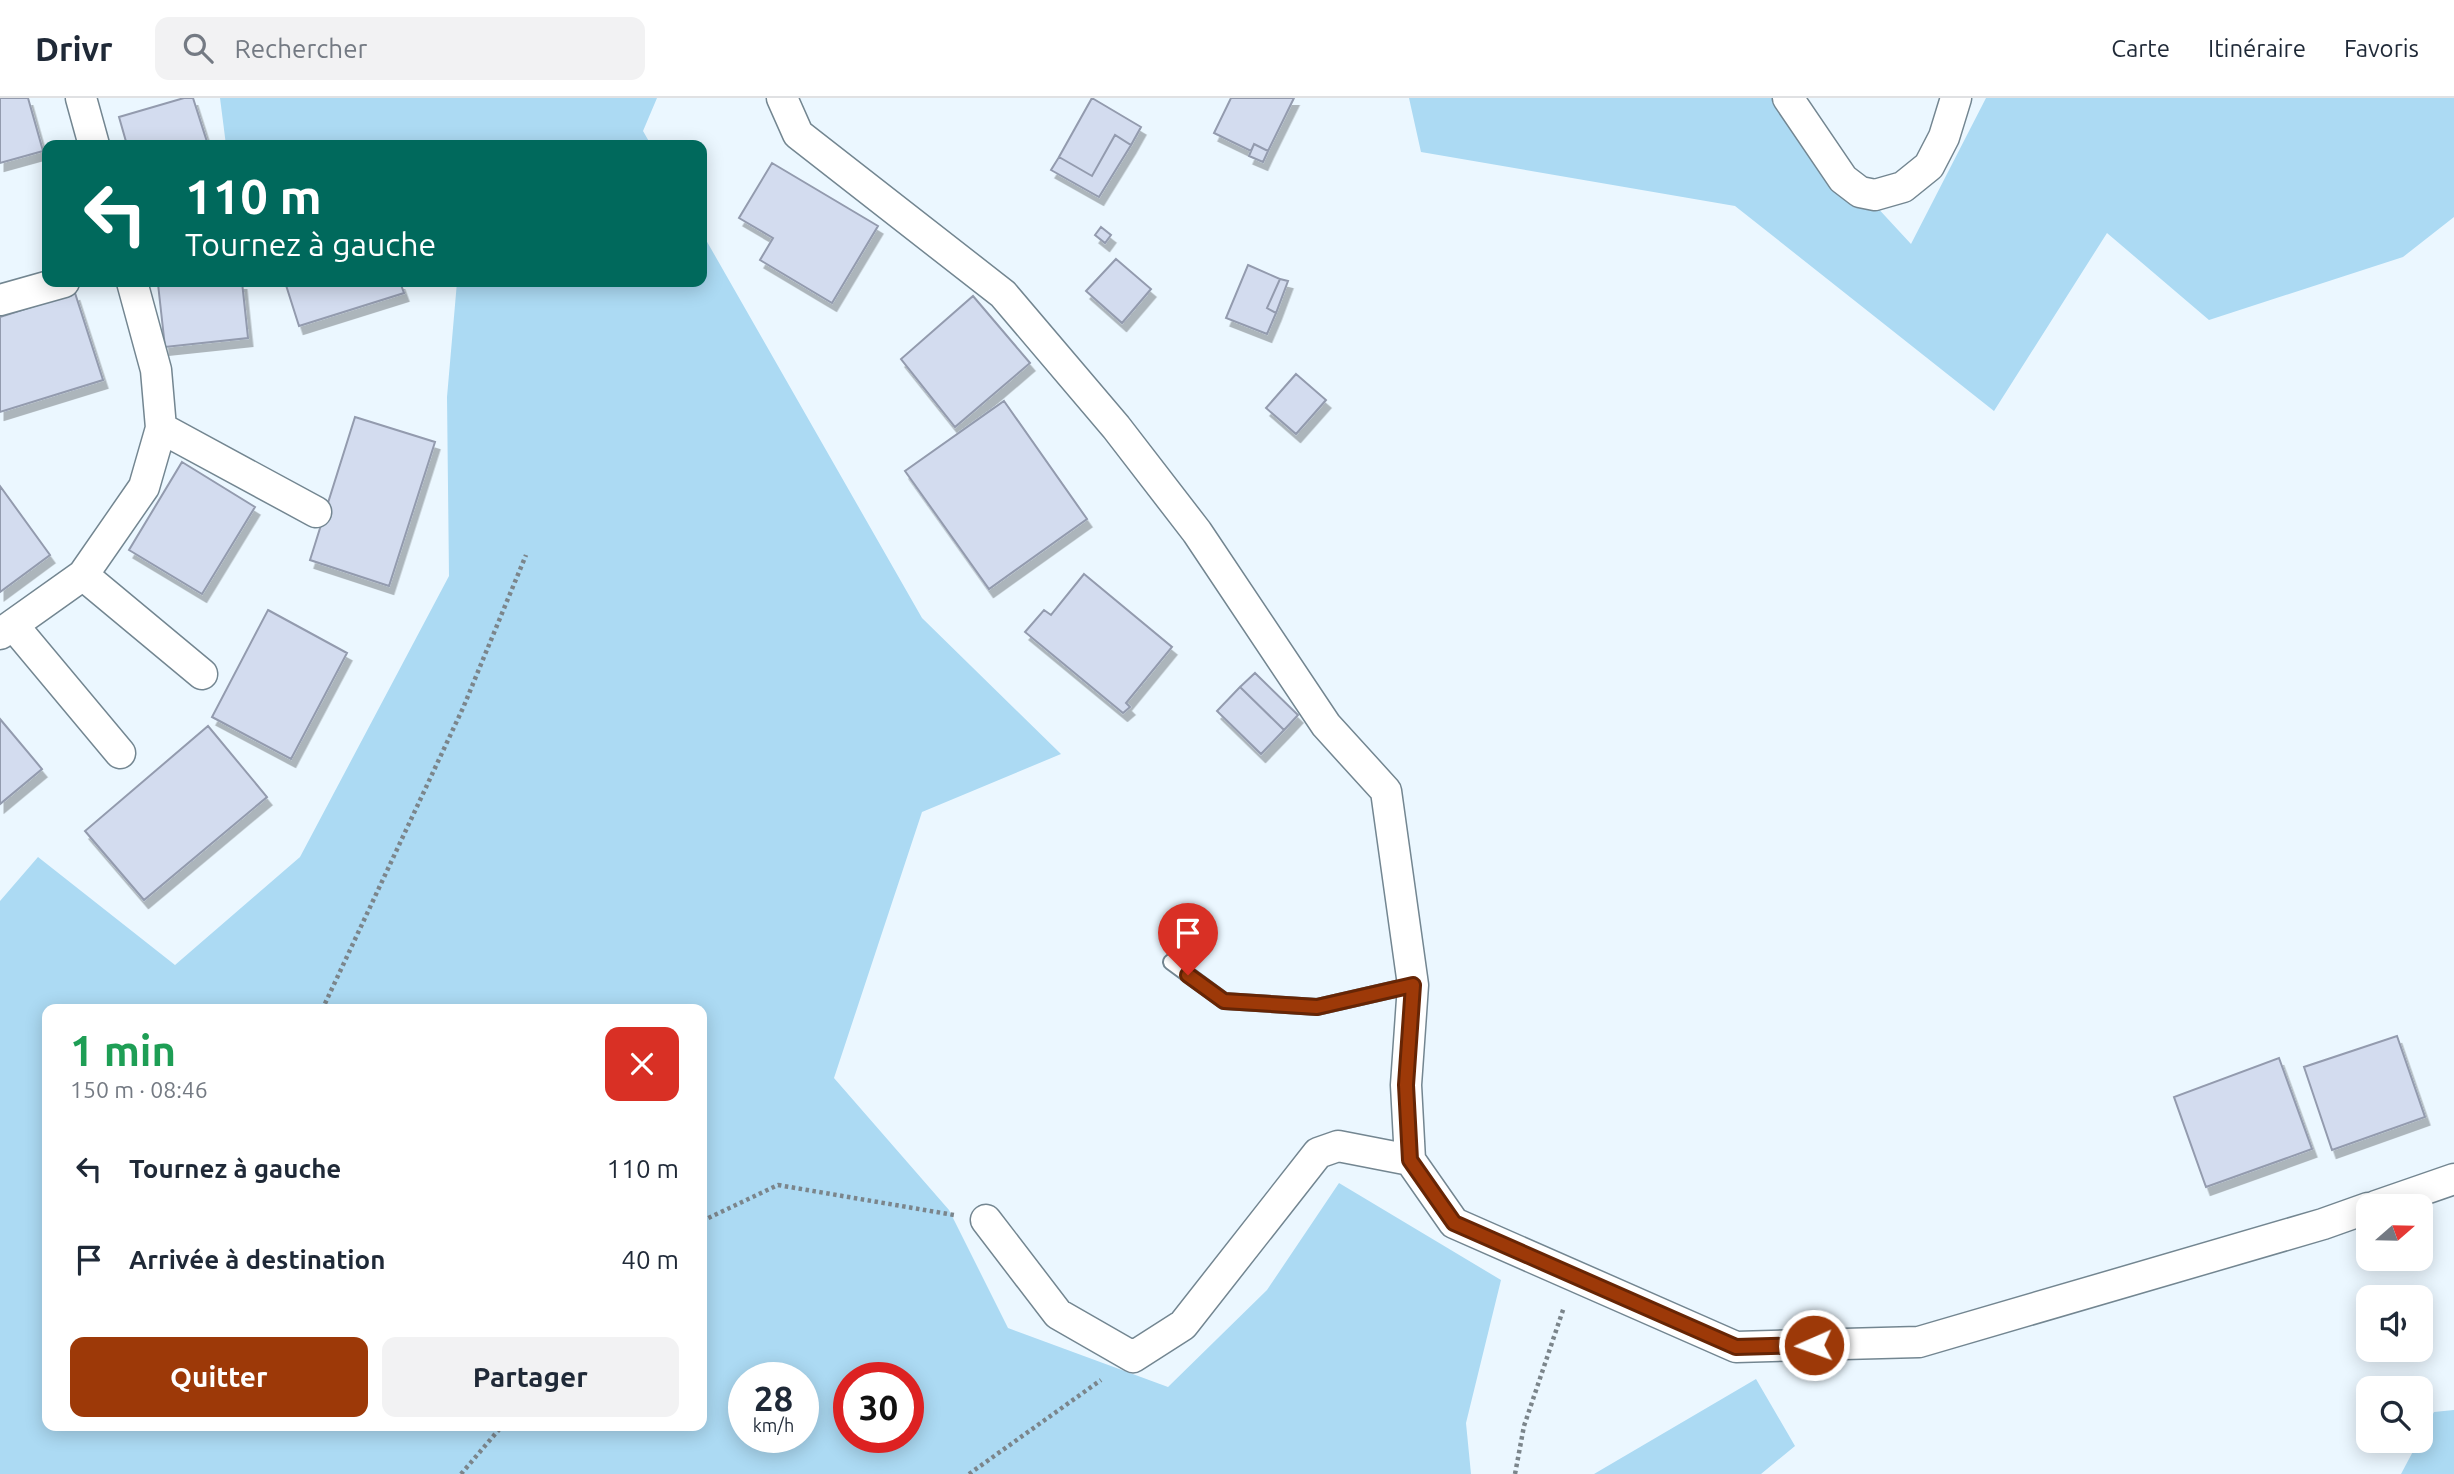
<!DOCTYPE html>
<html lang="fr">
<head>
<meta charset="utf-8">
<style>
	body { margin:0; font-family:Ubuntu,sans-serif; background:#f2f2f3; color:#1f2937; height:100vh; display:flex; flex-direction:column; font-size:26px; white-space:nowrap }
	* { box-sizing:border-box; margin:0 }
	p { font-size:23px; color:#747a83 }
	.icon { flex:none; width:38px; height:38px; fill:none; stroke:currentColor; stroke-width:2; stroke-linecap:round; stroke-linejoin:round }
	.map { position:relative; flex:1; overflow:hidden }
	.side { position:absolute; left:42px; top:906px; width:665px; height:427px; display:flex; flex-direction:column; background:#fff; border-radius:14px; box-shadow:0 4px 18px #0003 }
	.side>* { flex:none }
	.hud { position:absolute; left:42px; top:42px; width:665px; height:147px; border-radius:14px; box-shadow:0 4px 18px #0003; background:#00695c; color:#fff; overflow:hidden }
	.needle { width:46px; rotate:70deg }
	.controls { position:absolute; left:2356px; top:1096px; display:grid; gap:14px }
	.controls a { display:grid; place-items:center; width:77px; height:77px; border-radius:14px; background:#fff; box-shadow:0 4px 18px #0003; font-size:35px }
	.speed { position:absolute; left:728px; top:1264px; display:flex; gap:14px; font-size:35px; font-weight:700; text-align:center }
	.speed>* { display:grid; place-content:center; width:91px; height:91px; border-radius:50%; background:#fff; box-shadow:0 4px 18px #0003; line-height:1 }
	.speed small { font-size:18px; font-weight:400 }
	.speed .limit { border:10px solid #d22; background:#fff; color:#111 }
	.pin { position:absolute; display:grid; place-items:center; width:60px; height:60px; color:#fff; margin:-72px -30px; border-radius:50% 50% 50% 0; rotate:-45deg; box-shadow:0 0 7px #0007 }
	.pin .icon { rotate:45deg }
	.me { position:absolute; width:77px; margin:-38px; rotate:268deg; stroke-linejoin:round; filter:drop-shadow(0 0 5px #0008) }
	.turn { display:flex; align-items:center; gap:24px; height:147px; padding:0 28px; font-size:32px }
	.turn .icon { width:91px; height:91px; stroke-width:2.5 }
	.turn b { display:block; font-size:49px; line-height:60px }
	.round { display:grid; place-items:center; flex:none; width:74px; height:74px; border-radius:14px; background:#f2f2f3 }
	.summary { display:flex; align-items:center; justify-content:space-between; height:119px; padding:0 28px }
	h1 { font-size:42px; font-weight:700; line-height:52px; color:#1e9e55 }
	.primary-button { display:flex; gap:14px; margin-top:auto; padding:14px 28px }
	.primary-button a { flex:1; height:80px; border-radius:14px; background:#9d3908; color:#fff; font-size:28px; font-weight:700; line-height:80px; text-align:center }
	.primary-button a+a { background:#f2f2f3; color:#1f2937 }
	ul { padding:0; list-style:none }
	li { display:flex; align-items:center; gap:21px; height:91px; padding:0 28px }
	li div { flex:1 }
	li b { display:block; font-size:26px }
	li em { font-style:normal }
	header { display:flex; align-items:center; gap:42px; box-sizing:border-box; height:98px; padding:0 35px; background:#fff; border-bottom:2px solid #e0e1e3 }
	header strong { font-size:33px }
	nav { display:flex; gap:38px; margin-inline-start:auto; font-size:24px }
	.search { width:490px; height:63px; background:#f2f2f3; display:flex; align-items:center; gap:18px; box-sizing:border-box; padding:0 24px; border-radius:14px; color:#747a83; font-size:26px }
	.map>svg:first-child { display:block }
</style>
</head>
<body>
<header>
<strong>Drivr</strong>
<div class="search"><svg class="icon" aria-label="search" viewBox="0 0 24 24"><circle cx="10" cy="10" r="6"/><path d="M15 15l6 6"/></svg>Rechercher</div>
<nav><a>Carte</a><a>Itinéraire</a><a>Favoris</a></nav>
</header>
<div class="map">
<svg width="2454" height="1376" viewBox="0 0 2454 1376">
	<defs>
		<filter id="shadow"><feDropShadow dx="4.5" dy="8" stdDeviation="0" flood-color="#0004"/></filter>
	</defs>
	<rect width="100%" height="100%" fill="#ebf7ff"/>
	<path fill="#acdaf3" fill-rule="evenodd" d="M220,0H657L643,33L651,47H226Z
		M1409,0H1776L1911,146L1986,0H2454V119L2403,159L2209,222L2107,135L1994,313L1735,108L1421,54Z
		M702,135L922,520L1061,656L922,714L834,980L949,1112L1008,1230L1168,1289L1267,1192L1339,1085L1501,1182L1466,1325L1471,1376H0V803L38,759L175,867L300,759L449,478L447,299L457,184H702ZM47,912H702V1328H47ZM803,1279V1339H744V1279ZM908,1279V1339H849V1279Z
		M1756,1281L1795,1348L1761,1376H1594Z
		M2454,1312V1376H2401L2434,1314Z"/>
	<path fill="#d3dcef" stroke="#939bae" stroke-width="2" filter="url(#shadow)" d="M0,0H28L43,53L0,65Z
		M184,0H193L208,47H127L119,19Z
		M1092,0L1141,29L1131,47L1115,37L1092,78L1059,59Z
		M1231,0H1294L1268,53L1254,46L1251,53L1214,35Z
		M1115,37L1131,47L1099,99L1051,72L1059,59L1092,78Z
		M1254,46L1268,53L1263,64L1249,58Z
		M772,65L878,128L832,205L760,162L773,140L739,120Z
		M1101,129L1111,137L1105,145L1095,137Z
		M1116,161L1151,191L1122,225L1086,193Z
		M1248,167L1280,181L1267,210L1276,215L1267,236L1226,220Z
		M1280,181L1288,183L1276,215L1267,210Z
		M178,184H242L248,240L165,249L158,186Z
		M285,184H400L404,195L299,228Z
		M75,195L103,282L0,314V219Z
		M973,198L1030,265L955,329L901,261Z
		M1296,276L1326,302L1296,336L1266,310Z
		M1004,303L1087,421L989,491L905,373Z
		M355,319L435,344L389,488L310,462Z
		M182,364L255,409L202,496L129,452Z
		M0,388L50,457L0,494Z
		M1084,476L1172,549L1126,605L1130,609L1123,615L1025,534L1044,512L1051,517Z
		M268,512L347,555L291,661L212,619Z
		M1255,575L1298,617L1284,632L1240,589Z
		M1240,589L1284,632L1261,656L1217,613Z
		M0,621L42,671L0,706Z
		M208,628L267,699L144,802L85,733Z
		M2397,938L2425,1019L2332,1052L2304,969Z
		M2279,960L2312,1051L2206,1089L2174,999Z"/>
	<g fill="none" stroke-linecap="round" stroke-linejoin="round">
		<defs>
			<path id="service" d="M1171,864L1224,903L1317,909L1413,887"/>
			<path id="minor" d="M81,0L94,47
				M782,0L798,36L1003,196L1116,329L1197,434L1326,627L1386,693L1413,887L1406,987L1410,1062L1454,1125L1736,1249L1919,1244L2323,1126L2368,1110
				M1788,0L1843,81L1860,94L1875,97L1903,89L1929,68L1944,39L1956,0
				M0,202L64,184
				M161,330L316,414
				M83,477L202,576
				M13,527L120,655
				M0,536L83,477L144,389L161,330L156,272L132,184
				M2376,1108L2454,1081
				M986,1122L1058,1216L1133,1259L1183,1227L1318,1055L1338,1048L1410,1062"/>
		</defs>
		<use href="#service" stroke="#738691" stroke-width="18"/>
		<use href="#minor" stroke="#738691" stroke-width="33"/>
		<path stroke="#7b858b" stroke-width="4.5" stroke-dasharray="3.5 3.5" stroke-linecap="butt" d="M322,912L463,610L526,457
			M702,1123L778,1087L954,1117
			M461,1376L502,1328
			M969,1376L1101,1282
			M1515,1376L1524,1328L1564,1209"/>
		<use href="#service" stroke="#fff" stroke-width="14"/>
		<use href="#minor" stroke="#fff" stroke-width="30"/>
	</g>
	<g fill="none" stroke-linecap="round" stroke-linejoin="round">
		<defs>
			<path id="route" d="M1188,877L1224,903L1317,909L1413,887L1406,987L1410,1062L1454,1125L1736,1249L1814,1247"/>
		</defs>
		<use href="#route" stroke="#662505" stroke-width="18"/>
		<use href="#route" stroke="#9d3908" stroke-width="12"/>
	</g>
</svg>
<div class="controls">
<a><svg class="needle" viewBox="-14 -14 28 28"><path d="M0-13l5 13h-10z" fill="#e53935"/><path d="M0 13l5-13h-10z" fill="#747a83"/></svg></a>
<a><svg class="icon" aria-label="sound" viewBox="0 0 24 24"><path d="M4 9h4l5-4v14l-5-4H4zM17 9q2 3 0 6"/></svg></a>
<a><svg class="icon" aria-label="search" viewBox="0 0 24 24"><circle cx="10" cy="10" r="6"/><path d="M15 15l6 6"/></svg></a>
</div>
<div class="speed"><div>28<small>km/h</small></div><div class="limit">30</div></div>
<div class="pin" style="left:1188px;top:877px;background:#d93025"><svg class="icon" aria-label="arrive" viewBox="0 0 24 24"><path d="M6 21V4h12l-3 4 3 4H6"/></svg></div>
<svg class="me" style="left:1814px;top:1247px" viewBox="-20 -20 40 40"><circle r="17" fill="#9d3908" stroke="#fff" stroke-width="3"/><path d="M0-11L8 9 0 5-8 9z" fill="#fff"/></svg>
<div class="hud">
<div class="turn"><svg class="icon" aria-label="left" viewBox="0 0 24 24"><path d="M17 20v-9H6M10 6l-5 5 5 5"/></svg><div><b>110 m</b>Tournez à gauche</div></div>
</div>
<section class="side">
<div class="summary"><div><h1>1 min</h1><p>150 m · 08:46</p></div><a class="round" style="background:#d93025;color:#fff"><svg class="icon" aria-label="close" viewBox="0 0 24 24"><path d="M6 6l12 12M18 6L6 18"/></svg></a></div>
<ul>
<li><svg class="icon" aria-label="left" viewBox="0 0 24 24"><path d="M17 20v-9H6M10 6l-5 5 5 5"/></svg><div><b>Tournez à gauche</b></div><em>110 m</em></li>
<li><svg class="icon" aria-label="arrive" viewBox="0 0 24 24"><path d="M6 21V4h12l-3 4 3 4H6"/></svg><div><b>Arrivée à destination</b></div><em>40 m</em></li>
</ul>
<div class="primary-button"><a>Quitter</a><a>Partager</a></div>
</section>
</div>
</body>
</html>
